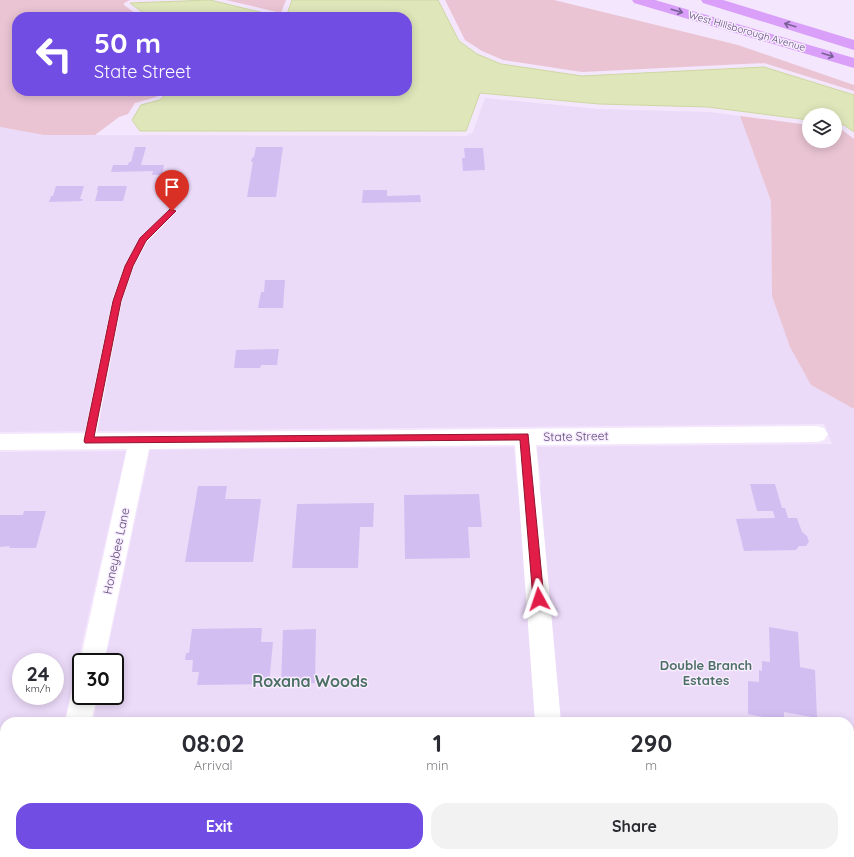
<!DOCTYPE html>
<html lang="en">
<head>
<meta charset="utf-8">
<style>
	body { margin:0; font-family:Quicksand,sans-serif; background:#f2f2f3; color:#2b2b33; height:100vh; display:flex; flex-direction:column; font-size:15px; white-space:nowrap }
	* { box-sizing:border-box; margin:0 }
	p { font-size:13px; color:#7c7c81 }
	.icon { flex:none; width:22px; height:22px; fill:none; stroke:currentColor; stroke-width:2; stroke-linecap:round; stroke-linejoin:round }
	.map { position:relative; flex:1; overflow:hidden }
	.side { position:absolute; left:0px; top:717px; width:854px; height:140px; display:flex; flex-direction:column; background:#fff; border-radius:16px 16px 0 0; box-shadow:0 2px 10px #0003 }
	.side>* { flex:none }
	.top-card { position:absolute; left:12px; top:12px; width:400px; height:84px; border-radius:16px; box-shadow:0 2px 10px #0003; background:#714de4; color:#fff; overflow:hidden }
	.tools { position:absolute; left:802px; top:108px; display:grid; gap:8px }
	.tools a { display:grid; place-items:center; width:40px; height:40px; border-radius:50%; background:#fff; box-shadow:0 2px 10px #0003; font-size:20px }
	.speed { position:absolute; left:12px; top:653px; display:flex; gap:8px; font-size:20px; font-weight:700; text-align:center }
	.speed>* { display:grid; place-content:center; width:52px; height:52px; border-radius:50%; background:#fff; box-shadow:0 2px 10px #0003; line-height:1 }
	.speed small { font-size:10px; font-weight:400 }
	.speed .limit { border:2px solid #111; border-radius:6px; background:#fff; color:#111 }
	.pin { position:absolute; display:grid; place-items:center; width:34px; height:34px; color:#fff; margin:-41px -17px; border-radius:50% 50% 50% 0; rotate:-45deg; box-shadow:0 0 4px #0007 }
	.pin .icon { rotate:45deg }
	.me { position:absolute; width:44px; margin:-22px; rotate:355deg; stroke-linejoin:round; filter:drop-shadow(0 0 3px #0008) }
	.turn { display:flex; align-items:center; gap:14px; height:84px; padding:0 16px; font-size:18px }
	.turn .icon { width:52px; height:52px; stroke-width:2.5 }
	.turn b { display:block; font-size:28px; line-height:34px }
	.eta { display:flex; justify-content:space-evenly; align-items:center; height:68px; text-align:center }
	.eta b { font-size:24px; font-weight:700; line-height:28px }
	.primary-button { display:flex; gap:8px; margin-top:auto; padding:8px 16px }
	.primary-button a { flex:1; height:46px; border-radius:16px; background:#714de4; color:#fff; font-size:16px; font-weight:700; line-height:46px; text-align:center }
	.primary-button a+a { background:#f2f2f3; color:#2b2b33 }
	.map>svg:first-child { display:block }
</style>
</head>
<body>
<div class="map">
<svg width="854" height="857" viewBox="0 0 854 857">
	<rect width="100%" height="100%" fill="#f4e6fc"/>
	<path fill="#ecdaf9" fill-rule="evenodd" d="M485,98L598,109L709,112L740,116L771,201L772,296L811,385L854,409V857H64L65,852H849V722H93L98,696H115V662H105L150,450L514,447L517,485H541L537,447L832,444L824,424L0,432V127L44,135L466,136L473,132Z
		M126,451L64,722H5V852H35L33,857H0V452ZM21,662H55V696H21Z"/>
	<path fill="#eac4d3" d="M0,0H130L124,3V5L139,16L17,17V91H161L156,97L135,103L128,114L119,117L95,135H44L0,127Z
		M226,0H286L281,13Z
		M445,0H554L738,45L854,85V91L764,63L582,72L503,60L482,51L465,40Z
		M740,116L809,125V141H835V128L841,129L854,139V409L811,385L790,347L772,296L771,201Z"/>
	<path fill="#dfe6ba" stroke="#ced7a1" d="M210,0L280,17H145V14L130,3Z
		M292,0H438L459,41L477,54L501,64L582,76L764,67L854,95V132L844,125L835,123V115H809V120L708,107L599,104L480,93L466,131H140L132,120L141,105L160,100L169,91H407V17H286Z"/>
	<path fill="#d3bef1" d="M135,147H146L141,165H164L162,175H152L153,171L111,172L113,165H128L129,162H131Z
		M256,147H283L276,197H247L253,162H251L252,158L254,157Z
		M464,148H483L485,170L463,171L462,158H465Z
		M56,186H84L80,199H83L82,201L49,202L51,196H53Z
		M98,186H127L123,201H95L98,190H97Z
		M363,190H387V196L420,195L421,202L362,203Z
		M265,280H285L283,308H258L261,292H264Z
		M279,349L277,365H261L260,368H234L236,350Z
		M750,484H775L782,508H785L788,518H797L802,532L807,536L809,542L806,546H799L796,550L744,551L736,519L775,518L773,511H757Z
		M198,486H227L225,499H261L253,562H185Z
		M479,494L482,527H468L470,558L405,559L404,495Z
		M374,503L373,527H360L358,568H292L297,504Z
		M24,511H46L36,548H9L10,546L0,547V515H23Z
		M769,627L798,632L800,667L815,670L817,718L784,712V722H773L768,721V718L748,714V681L759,682V670L762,671V661L770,662Z
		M262,628L261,642H273L269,684L197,685L199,672H192L193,660H185L186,653H189L192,629Z
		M316,629L315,683L281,685L283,630Z
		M849,812L854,814V857H794L796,852H849Z"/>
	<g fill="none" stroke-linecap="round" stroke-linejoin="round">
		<path fill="#fff" fill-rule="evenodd" d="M172,208L175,209L177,211L175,213L147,242L134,266L122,301L95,441L93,444L89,445L85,444L83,441L112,301L124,266L140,238L169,209Z"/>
		<path fill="#fff" fill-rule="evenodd" d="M817,426L824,428L828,434L824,440L817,442L536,445L561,722H535L515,445L149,449L104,662H81V665L80,662L127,449L0,450V434Z
			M81,685V696H97L91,722H65L71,696L75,687Z
			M36,852H64L63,857H35Z"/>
		<path fill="#d99ff9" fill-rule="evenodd" d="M632,0H655L854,58V68L634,3Z
			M701,0H723L854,40V50L703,3Z"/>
	</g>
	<defs><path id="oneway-shaft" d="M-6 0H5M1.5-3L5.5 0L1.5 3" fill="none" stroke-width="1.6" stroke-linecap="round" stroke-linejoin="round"/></defs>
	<g stroke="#7a6096">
		<use href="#oneway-shaft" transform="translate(677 11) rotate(16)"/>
		<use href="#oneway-shaft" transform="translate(790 25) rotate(-163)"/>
		<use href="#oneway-shaft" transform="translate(828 55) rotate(18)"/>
	</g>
	<path fill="#e11d48" stroke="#92132f" d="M170,209H172L176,211L146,241L133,266L121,301L94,437L528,434L544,599L542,602L539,604L535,602L533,599L520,440L85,443L84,441L113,301L125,266L140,238Z"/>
	<g text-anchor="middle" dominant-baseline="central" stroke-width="3" stroke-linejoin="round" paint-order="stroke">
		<g font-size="10" fill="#5b4b75" stroke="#f8ecff">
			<text transform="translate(747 31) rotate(16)">West Hillsborough Avenue</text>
		</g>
		<g font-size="12" fill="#5b4b75" stroke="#f8ecff">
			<text transform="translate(576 436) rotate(-1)">State Street</text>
			<text transform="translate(116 551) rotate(-78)">Honeybee Lane</text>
		</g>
		<g font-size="13" font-weight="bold" fill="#4c7064" stroke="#f8ecff">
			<text x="706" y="665">Double Branch<tspan x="706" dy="15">Estates</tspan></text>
		</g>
		<g font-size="16" font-weight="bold" fill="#4c7064" stroke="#f8ecff">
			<text x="310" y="681">Roxana Woods</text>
		</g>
	</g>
</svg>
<div class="tools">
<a><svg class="icon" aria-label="layers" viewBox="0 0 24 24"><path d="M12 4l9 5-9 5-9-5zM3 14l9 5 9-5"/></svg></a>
</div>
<div class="speed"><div>24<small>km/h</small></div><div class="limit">30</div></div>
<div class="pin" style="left:172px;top:211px;background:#d93025"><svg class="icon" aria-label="arrive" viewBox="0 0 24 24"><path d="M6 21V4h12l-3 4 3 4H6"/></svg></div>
<svg class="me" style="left:539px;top:599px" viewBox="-20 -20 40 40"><path d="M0-17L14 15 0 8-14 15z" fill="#e11d48" stroke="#fff" stroke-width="4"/></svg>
<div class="top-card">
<div class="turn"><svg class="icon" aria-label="left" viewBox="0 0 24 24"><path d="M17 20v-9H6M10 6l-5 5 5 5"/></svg><div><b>50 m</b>State Street</div></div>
</div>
<section class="side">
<div class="eta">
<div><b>08:02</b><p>Arrival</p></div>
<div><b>1</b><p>min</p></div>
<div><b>290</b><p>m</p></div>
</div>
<div class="primary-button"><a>Exit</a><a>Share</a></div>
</section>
</div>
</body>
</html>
